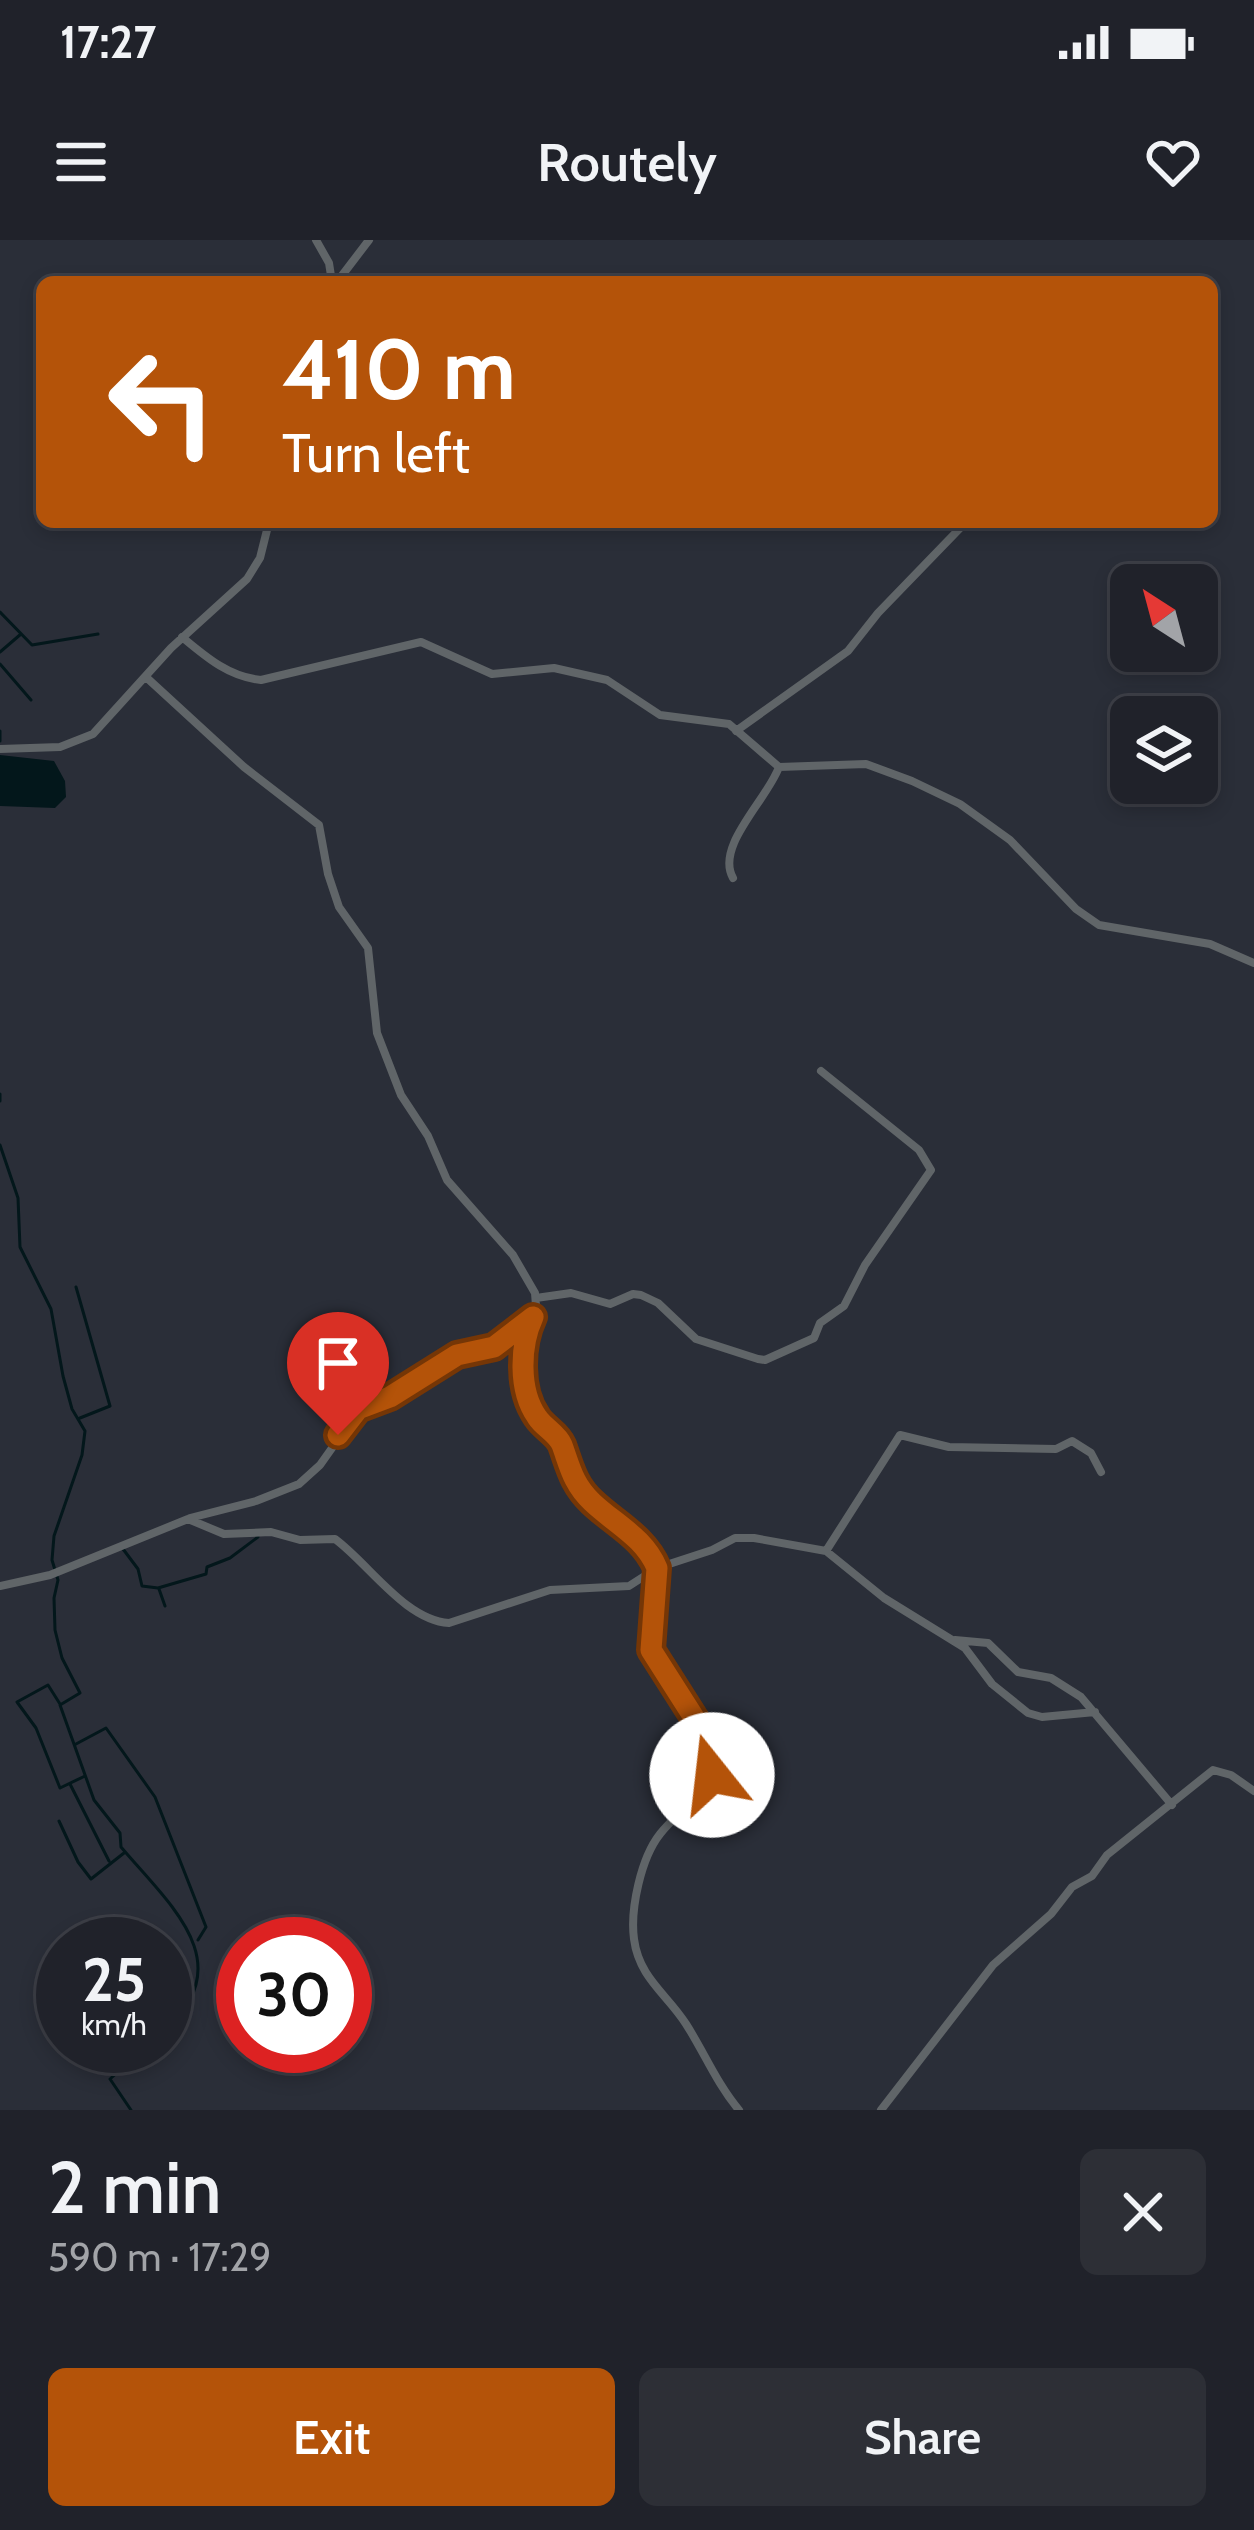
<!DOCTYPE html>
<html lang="en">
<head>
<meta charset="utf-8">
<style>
	body { margin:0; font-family:Cabin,sans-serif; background:#2d2f36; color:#f1f3f6; height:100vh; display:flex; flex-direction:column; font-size:45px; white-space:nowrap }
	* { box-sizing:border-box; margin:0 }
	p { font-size:39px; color:#a2a4a8 }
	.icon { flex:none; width:66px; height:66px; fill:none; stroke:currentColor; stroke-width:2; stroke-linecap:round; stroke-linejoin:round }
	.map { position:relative; height:1870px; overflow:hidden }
	.side { display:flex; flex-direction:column; background:#20222a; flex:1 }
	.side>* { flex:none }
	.banner { position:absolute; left:36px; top:36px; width:1182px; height:252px; border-radius:18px; box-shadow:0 6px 18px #0003,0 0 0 3px #3d3f47; background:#b45309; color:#fff; overflow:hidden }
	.needle { width:78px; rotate:324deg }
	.fabs { position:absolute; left:1110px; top:324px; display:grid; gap:24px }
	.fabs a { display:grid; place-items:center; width:108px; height:108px; border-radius:18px; background:#20222a; box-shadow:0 6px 18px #0003,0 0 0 3px #3d3f47; font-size:60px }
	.speed { position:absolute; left:36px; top:1677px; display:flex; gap:24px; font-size:60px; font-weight:700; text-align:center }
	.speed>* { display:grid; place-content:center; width:156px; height:156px; border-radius:50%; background:#20222a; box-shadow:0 6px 18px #0003,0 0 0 3px #3d3f47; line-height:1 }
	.speed small { font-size:30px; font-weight:400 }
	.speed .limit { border:18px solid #d22; background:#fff; color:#111 }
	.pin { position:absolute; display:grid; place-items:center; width:102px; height:102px; color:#fff; margin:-123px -51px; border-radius:50% 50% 50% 0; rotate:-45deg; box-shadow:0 0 12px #0007 }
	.pin .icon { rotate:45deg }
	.me { position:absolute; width:132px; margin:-66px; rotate:344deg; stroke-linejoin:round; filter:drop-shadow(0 0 9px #0008) }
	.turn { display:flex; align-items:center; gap:42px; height:252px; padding:0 48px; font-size:54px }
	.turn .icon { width:156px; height:156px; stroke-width:2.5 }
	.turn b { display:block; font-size:84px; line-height:102px }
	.round { display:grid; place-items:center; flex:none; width:126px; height:126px; border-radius:18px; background:#2d2f36 }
	.head { display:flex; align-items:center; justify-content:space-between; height:204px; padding:0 48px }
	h1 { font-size:72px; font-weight:600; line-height:90px }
	.action { display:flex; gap:24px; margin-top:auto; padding:24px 48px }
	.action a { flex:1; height:138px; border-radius:18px; background:#b45309; color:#fff; font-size:48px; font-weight:600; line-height:138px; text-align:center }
	.action a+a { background:#2d2f36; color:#f1f3f6 }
	.status { display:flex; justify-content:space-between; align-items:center; height:84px; padding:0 60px; background:#20222a; direction:ltr }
	.status svg { height:33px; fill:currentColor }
	header { display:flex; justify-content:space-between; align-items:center; height:156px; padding:0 48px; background:#20222a; font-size:54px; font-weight:600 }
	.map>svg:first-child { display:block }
</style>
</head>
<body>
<div class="status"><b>17:27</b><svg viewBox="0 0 49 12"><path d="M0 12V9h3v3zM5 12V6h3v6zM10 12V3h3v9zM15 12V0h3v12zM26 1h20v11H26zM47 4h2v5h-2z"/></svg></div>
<header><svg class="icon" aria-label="menu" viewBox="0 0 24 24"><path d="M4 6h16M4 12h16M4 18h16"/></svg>Routely<svg class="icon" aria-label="heart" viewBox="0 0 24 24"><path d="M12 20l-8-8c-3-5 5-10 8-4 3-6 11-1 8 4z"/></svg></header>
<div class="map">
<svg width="1254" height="1870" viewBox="0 0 1254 1870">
	<rect width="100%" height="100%" fill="#2a2e38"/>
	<path fill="#03171b" d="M0,515L54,521L65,541L66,557L55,568L0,566Z"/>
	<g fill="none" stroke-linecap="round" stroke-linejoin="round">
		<path stroke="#03171b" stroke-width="3" d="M0,372L32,405L98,394
			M0,412L21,394
			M0,424L31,460
			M0,491V501
			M0,854V861
			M0,905L18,958L20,1007L51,1069L63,1136L72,1169L85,1191L82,1215L54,1296L52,1320L58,1340L54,1358L55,1390L62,1418L80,1453L60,1465L94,1560L120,1593L121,1607C169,1664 241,1723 165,1790
			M76,1047L110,1166L80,1178
			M123,1309L138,1329L142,1346L158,1348L206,1334L207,1327L230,1318L258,1297
			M159,1349L165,1366
			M60,1464L48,1445L17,1462L36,1488L60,1548L85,1536
			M76,1504L106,1488L155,1557L206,1687L198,1700
			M70,1544L109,1621
			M59,1581L78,1622L91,1639L124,1613
			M131,1870L110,1839L147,1806"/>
		<path stroke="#606568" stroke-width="8" d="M316,0L329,23L332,42
			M337,42L369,0
			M1212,53V52
			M182,397C206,417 229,437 261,440L421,402L492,434L554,428L607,440L660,475L729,484L779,527L866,524L912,541L960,564L1010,600L1076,669L1099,685L1210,704L1254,723
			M147,438L244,527L319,585L328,634L339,667L368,708L377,793L401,855L428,896L447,940L513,1015L535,1053L536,1066L523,1113L532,1168L559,1199L569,1233L585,1254L627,1289L653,1318L657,1328L651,1410L708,1496C731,1542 684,1563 660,1594C641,1618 630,1669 634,1699C639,1738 667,1754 686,1784C704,1812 717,1844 739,1870
			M736,491L848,411L878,373L966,282
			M0,509L60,507L93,494L171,408L247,339L260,318L269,282
			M733,638C715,606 767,560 779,527
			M536,1058L571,1053L610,1064L633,1054L641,1055L658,1063L696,1099L758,1119L765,1120L814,1098L820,1083L844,1066L865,1025L931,930L919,910L821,831
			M190,1278L256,1261L299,1244L320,1225L359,1170L390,1157L457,1115L494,1107L528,1082
			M826,1311L900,1195L949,1207L1056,1209L1072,1201L1091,1213L1101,1232
			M0,1346L50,1335L188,1279L224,1294L271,1292L300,1300L335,1299C369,1324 405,1380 449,1383L550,1350L629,1346L657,1328L712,1310L735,1298H754L826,1311L884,1358L965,1408L992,1444L1028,1473L1042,1477L1095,1472
			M955,1400L988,1403L1018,1432L1051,1438L1081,1457L1172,1565
			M881,1870L993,1725L1051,1674L1072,1647L1092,1636L1107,1615L1213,1530L1231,1535L1254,1551"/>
	</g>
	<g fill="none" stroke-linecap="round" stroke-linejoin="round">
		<defs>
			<path id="route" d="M338,1195L358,1169L390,1157L457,1115L494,1107L533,1077C520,1105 518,1150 537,1177C544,1188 557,1193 562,1205C570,1227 573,1244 592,1262C615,1284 644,1297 657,1328L651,1410L714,1509L712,1535"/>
		</defs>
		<use href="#route" stroke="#753606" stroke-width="30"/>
		<use href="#route" stroke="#b45309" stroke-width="21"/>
	</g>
</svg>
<div class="fabs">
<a><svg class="needle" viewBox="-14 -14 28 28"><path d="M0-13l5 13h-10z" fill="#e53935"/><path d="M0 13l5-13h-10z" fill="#a2a4a8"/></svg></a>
<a><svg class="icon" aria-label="layers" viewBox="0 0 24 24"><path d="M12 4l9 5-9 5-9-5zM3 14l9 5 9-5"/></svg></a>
</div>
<div class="speed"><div>25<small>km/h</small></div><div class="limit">30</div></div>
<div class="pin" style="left:338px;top:1195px;background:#d93025"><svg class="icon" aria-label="arrive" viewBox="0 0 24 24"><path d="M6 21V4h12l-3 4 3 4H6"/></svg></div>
<svg class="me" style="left:712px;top:1535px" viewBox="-20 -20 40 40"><circle r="19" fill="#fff"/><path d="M0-13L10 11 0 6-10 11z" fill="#b45309"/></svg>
<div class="banner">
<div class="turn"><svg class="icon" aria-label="left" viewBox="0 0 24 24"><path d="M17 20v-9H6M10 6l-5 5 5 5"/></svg><div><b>410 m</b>Turn left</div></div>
</div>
</div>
<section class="side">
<div class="head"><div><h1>2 min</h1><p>590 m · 17:29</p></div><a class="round"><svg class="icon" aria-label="close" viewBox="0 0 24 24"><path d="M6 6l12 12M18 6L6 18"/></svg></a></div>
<div class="action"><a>Exit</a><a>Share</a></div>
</section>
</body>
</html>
